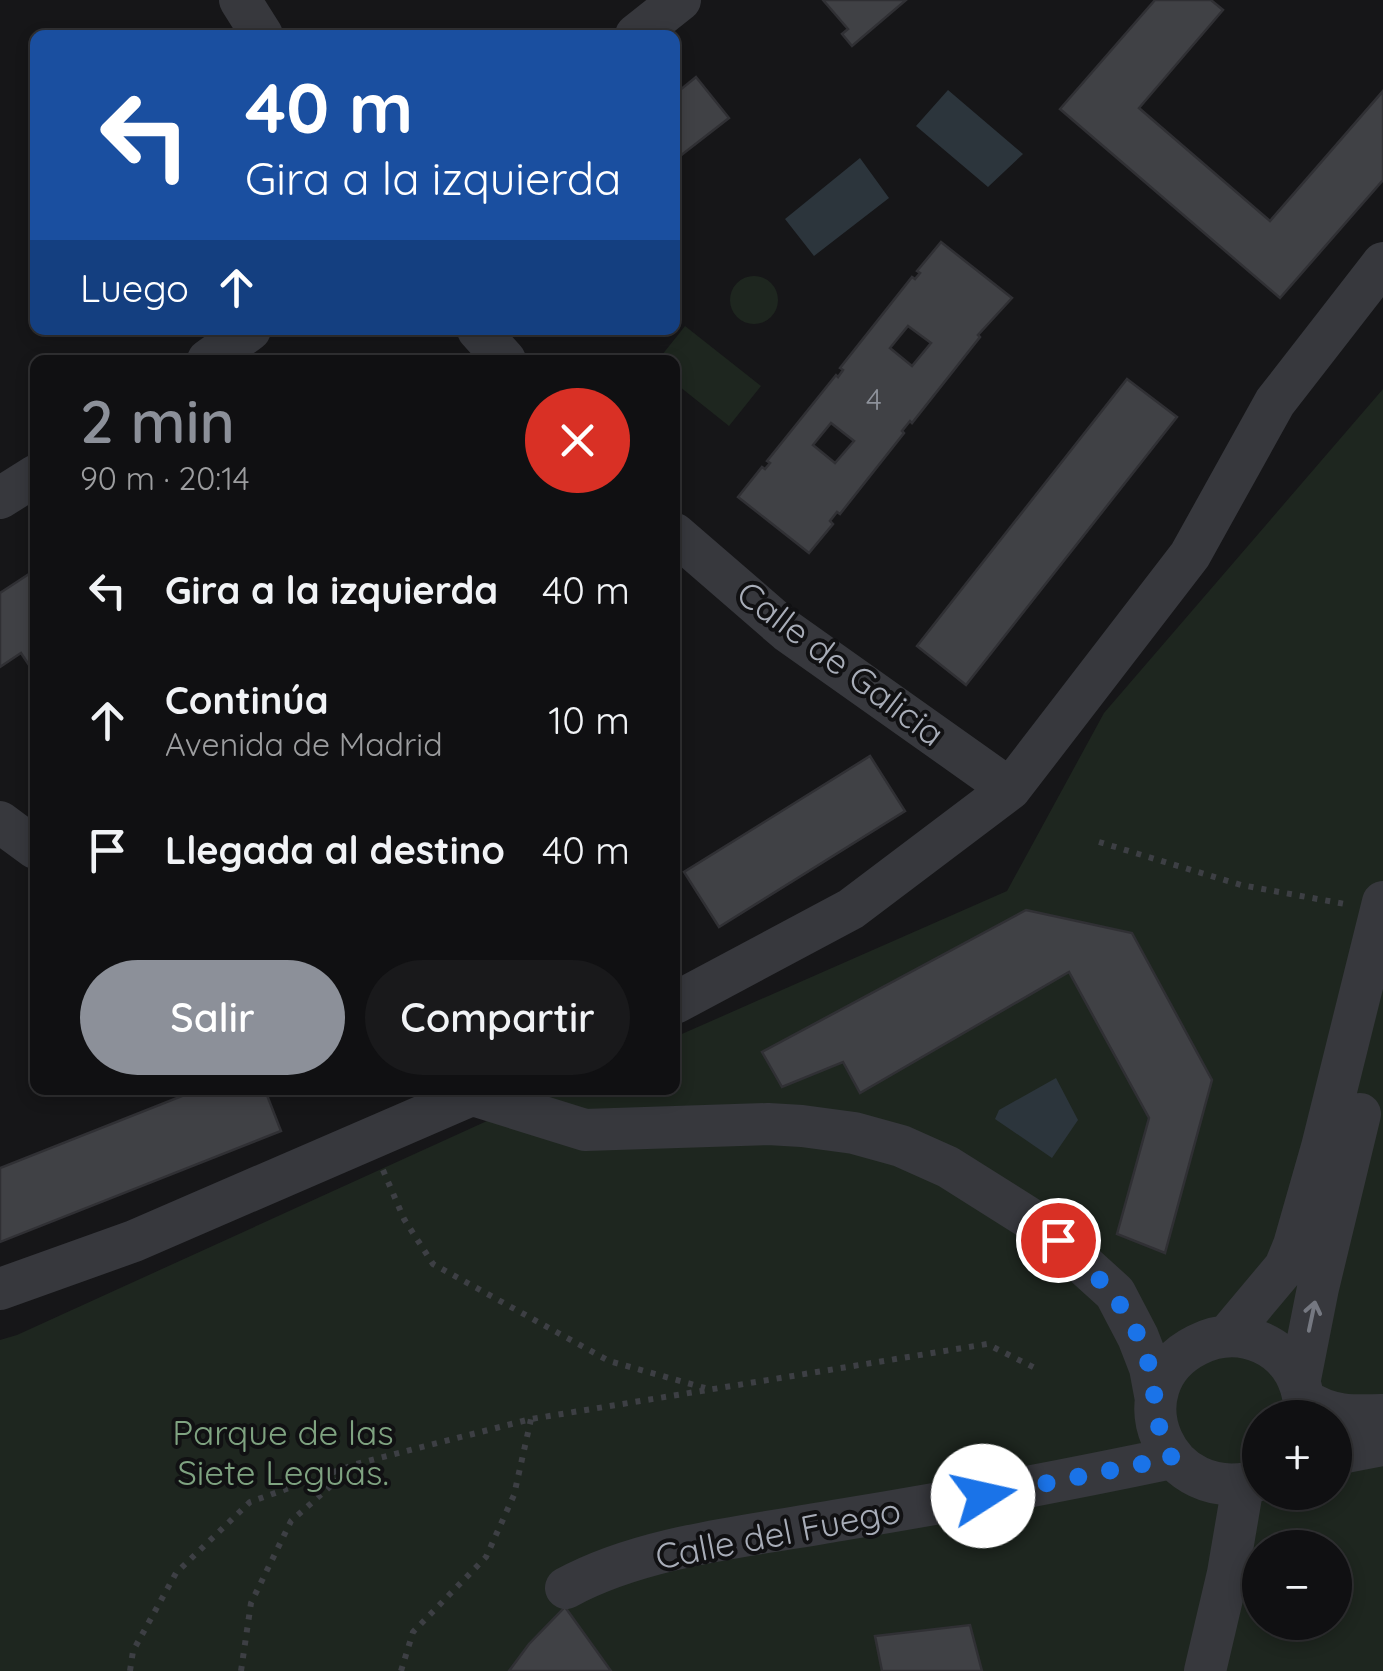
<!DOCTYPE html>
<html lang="es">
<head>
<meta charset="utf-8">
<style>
	body { margin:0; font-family:Quicksand,sans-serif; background:#19191b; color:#f1f3f6; height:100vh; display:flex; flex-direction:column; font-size:38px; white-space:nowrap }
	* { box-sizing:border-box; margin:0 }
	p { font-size:32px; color:#9c9d9f }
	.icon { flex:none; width:55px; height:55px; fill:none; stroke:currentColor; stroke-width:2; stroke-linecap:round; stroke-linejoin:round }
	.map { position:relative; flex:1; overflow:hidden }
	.sheet { position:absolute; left:30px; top:355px; width:650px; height:740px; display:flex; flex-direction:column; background:#101012; border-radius:15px; box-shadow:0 5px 15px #0003,0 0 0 2px #303032 }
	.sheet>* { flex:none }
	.hud { position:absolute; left:30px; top:30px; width:650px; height:305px; border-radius:15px; box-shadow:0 5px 15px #0003,0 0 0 2px #303032; background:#1a4fa0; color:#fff; overflow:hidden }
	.controls { position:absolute; left:1242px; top:1400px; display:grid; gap:20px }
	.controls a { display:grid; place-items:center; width:110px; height:110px; border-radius:50%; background:#101012; box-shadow:0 5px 15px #0003,0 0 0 2px #303032; font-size:50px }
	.pin { position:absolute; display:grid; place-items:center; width:85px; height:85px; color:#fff; margin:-42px; border:5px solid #fff; border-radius:50%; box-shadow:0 2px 10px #0007 }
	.me { position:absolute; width:110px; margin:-55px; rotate:80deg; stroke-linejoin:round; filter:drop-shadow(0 0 8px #0008) }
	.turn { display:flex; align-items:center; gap:35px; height:210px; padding:0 50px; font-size:45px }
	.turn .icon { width:130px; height:130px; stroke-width:2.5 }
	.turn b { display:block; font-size:70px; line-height:85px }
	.then { display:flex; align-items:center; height:95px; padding:0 50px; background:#0003; gap:20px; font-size:38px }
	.round { display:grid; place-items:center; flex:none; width:105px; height:105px; border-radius:52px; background:#19191b }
	.head { display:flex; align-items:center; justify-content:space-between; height:170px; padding:0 50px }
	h1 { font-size:60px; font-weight:600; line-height:75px; color:#8c9099 }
	.cta { display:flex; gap:20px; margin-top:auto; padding:20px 50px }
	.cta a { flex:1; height:115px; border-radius:60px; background:#8c9099; color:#fff; font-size:40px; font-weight:600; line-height:115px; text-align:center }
	.cta a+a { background:#19191b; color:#f1f3f6 }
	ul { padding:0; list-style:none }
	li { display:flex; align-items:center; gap:30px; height:130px; padding:0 50px }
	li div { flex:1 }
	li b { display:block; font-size:38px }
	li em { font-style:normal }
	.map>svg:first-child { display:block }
</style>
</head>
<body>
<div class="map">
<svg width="1383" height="1671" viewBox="0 0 1383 1671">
	<rect width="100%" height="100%" fill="#161618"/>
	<path fill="#1e261f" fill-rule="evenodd" d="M730 300a24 24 0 1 1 48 0a24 24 0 1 1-48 0Z
		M685,326L761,386L729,426L675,383V360H658Z
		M1383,389V1671H0V1340L17,1335L555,1090H675V1037L1007,891L1104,713ZM1260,1418H1335V1492H1260ZM1260,1548H1335V1622H1260Z"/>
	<path fill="#2c353c" d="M948,90L1023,154L988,187L916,126Z
		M860,158L889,198L814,256L785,219Z
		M1056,1078L1078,1120L1052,1158L995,1119L999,1110Z"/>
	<path fill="#404145" stroke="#303034" stroke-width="2.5" fill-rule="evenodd" d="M823,0H906L852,46L842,34L848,29Z
		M1155,0H1211L1223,10L1139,108L1270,221L1383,91V180L1280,298L1060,109Z
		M696,77L729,118L675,160V94Z
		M941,242L1012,298L978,335L980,337L912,423L910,421L902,431L904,433L840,514L837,512L830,521L833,524L809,553L738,497L762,467L765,469L770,463L767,461L836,375L838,377L843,370L840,368L912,277L915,279L920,273L917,271ZM908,326L931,343L912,366L890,348ZM831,423L854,441L835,463L813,445Z
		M1127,379L1177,417L966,685L917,646Z
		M35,570V674L21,653L0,667V593Z
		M870,756L905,811L719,927L684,872Z
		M1026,910L1132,933L1212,1080L1165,1253L1117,1234L1149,1118L1069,972L860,1093L843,1062L782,1087L762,1052Z
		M197,1090H265L281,1131L0,1242V1168Z
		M565,1607L611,1671H509L529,1644Z
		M970,1625L982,1671H882L875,1636Z"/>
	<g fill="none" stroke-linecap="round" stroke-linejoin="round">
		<path stroke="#3d3f44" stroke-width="6" stroke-dasharray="5 8" stroke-linecap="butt" d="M1099,842L1241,885L1345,904
			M383,1170L404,1219L433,1264L609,1361L705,1388
			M130,1671L133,1651L176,1573L250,1502L356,1464L531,1419L987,1344L1039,1370
			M241,1671L251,1603L291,1521L350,1469
			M401,1671L413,1632L486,1557L514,1495L531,1419"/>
		<path stroke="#37383d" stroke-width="42" d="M240,0L262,35
			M636,35L680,0
			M478,330L505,360
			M208,360L250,330
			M0,498L35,476
			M675,534L787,631L1010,789
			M0,822L35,848
			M675,1003L851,909L1010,789L1190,555L1275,402L1383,263
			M457,1090L585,1130L768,1124L802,1126L854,1133L901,1146L948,1167L1040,1225L1115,1293L1138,1337L1150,1368L1156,1400
			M0,1289L134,1241L483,1090
			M1228,1335L1285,1267L1294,1245L1322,1147L1383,902
			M1300,1379L1318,1288L1360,1114
			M1305,1400C1331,1417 1353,1416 1383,1415
			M1335,1454L1383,1445
			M1260,1480C1164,1509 1115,1386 1197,1345C1219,1334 1240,1333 1262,1343C1293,1357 1305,1385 1305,1418
			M566,1588C645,1545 751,1536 840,1520C951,1502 1062,1481 1172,1458
			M1205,1671L1228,1573L1243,1485"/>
	</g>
	<defs><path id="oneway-shaft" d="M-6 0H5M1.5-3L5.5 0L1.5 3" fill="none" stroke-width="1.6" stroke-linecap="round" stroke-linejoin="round" transform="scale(2.5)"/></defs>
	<use stroke="#757881" href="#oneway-shaft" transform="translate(1312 1316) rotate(-78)"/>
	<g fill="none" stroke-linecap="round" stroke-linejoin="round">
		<path stroke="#1a73e8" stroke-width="18" stroke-dasharray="0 32.4" d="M983,1496L1172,1458C1155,1431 1157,1405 1151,1374C1139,1317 1101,1277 1058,1240"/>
	</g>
	<g text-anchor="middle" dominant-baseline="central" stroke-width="8" stroke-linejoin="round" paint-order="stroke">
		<g font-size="30" fill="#8e929b">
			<text x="874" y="399">4</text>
		</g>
		<g font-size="35" fill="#a8adb8" stroke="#111113">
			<text transform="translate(841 663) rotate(37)">Calle de Galicia</text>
			<text transform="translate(778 1533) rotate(-11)">Calle del Fuego</text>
		</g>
		<g font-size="35" fill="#7fa381" stroke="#111113">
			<text x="283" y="1432">Parque de las<tspan x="283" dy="40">Siete Leguas.</tspan></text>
		</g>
	</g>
</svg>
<div class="controls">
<a>+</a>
<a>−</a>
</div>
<div class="pin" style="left:1058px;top:1240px;background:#d93025"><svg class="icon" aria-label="arrive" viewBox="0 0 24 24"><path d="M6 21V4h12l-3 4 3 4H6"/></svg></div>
<svg class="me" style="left:983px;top:1496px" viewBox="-20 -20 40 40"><circle r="19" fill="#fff"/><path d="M0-13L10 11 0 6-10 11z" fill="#1a73e8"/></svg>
<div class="hud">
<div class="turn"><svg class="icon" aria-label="left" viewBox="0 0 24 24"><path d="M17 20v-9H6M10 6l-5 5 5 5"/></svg><div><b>40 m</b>Gira a la izquierda</div></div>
<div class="then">Luego<svg class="icon" aria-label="ahead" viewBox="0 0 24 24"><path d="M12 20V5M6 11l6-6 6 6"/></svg></div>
</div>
<section class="sheet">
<div class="head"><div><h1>2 min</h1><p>90 m · 20:14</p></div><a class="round" style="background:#d93025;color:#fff"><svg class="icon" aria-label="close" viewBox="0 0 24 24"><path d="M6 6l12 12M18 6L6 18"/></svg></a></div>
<ul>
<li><svg class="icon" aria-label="left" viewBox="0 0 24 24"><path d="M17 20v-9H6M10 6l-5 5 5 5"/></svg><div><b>Gira a la izquierda</b></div><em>40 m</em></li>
<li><svg class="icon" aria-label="ahead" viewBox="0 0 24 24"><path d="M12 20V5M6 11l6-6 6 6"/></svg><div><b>Continúa</b><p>Avenida de Madrid</p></div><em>10 m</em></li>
<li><svg class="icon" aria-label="arrive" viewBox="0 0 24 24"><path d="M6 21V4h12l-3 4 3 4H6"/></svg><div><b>Llegada al destino</b></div><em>40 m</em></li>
</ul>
<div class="cta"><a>Salir</a><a>Compartir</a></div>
</section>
</div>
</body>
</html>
